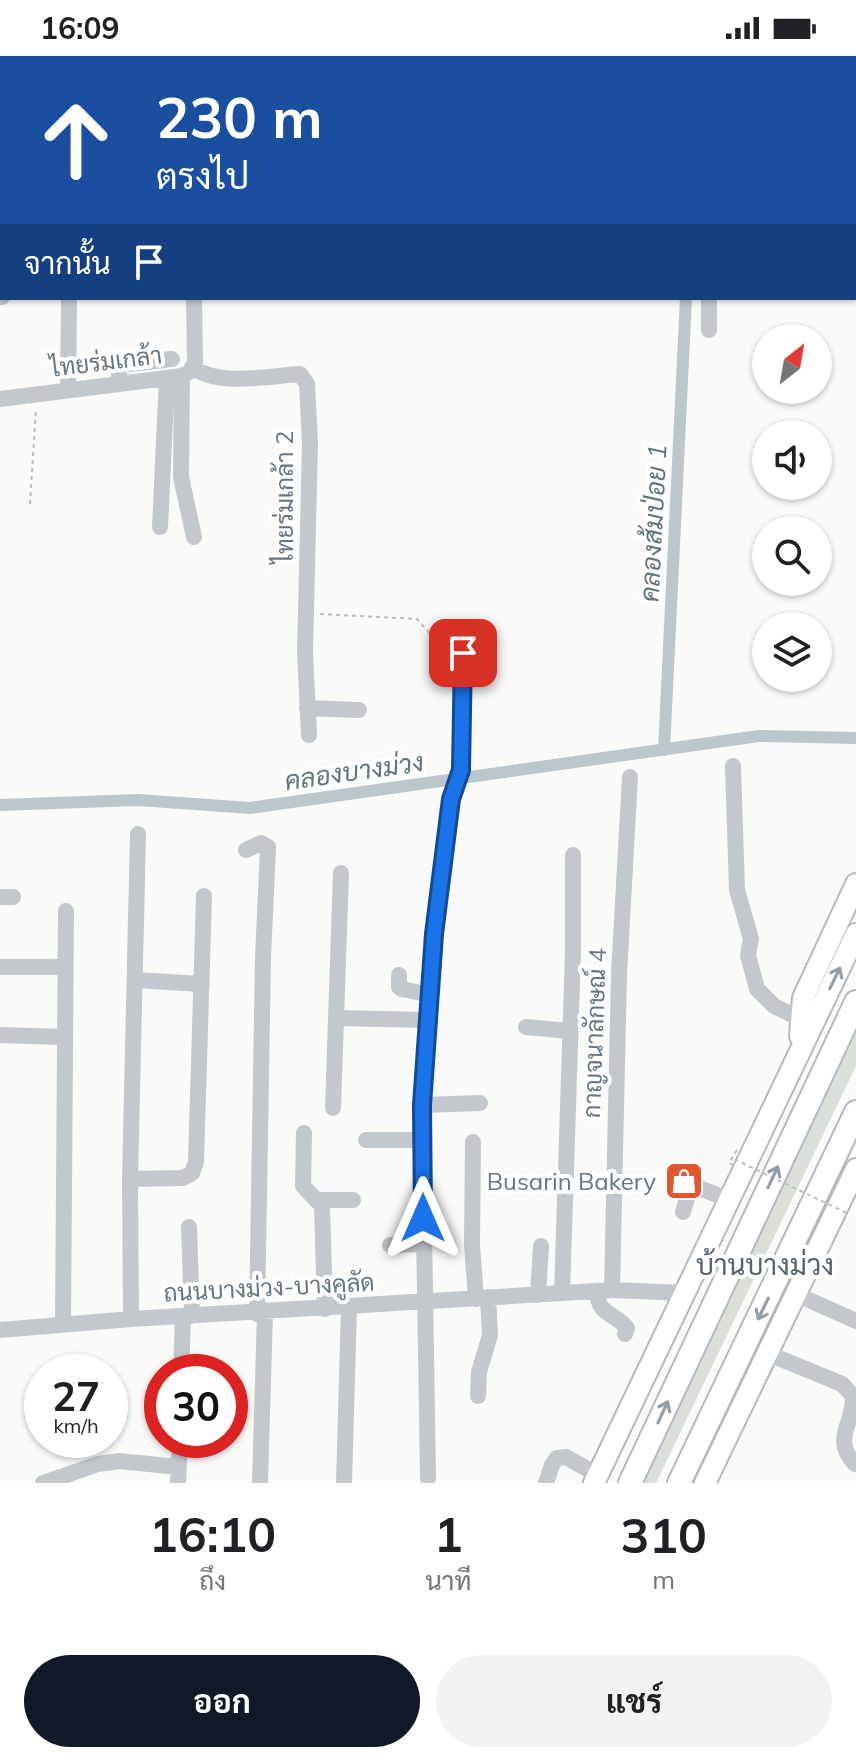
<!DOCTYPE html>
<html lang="th">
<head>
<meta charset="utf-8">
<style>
	body { margin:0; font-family:Mulish,Sarabun,sans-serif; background:#f2f2f2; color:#202124; height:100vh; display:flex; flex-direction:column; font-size:30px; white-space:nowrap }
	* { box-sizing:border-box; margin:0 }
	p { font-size:26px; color:#757577 }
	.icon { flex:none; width:44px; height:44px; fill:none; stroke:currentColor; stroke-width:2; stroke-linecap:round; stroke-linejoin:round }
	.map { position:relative; height:1427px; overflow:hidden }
	.drawer { display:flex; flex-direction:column; background:#fff; flex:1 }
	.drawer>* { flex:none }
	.top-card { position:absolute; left:0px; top:0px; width:856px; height:244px; box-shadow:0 2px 6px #0004; background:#1a4fa0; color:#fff; overflow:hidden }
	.needle { width:52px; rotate:31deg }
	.buttons { position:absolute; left:752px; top:268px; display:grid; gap:16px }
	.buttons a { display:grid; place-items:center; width:80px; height:80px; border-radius:50%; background:#fff; box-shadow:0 2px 6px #0004; font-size:40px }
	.speed { position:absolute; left:24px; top:1298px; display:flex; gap:16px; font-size:40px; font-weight:700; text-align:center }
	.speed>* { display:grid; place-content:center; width:104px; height:104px; border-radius:50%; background:#fff; box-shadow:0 2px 6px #0004; line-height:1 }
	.speed small { font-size:20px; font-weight:400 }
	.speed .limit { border:12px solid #d22; background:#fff; color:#111 }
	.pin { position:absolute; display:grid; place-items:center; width:68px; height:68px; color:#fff; margin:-34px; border-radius:16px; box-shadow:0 4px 12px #0006 }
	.me { position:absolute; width:88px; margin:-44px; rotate:0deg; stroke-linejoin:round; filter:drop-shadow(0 0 6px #0008) }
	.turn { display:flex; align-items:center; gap:28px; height:168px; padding:0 24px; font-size:36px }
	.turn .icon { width:104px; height:104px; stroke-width:2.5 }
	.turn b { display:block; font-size:56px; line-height:68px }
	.then { display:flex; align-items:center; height:76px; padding:0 24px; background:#0003; gap:16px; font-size:30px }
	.eta { display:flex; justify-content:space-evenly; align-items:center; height:136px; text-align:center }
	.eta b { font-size:48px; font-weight:700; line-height:56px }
	.action { display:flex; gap:16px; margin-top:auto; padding:16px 24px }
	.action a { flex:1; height:92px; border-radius:48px; background:#111827; color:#fff; font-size:32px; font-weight:700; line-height:92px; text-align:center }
	.action a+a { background:#f2f2f2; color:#202124 }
	.status { display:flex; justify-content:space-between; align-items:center; height:56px; padding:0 40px; background:#fff; direction:ltr }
	.status svg { height:22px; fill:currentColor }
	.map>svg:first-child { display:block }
</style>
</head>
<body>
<div class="status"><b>16:09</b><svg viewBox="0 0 49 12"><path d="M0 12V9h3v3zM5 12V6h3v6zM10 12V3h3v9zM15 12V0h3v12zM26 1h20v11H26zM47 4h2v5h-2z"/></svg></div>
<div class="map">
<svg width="856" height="1427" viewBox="0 0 856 1427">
	<rect width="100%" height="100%" fill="#fafaf8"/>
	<path fill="#dadfd7" d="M856,977V1010L656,1427H640Z"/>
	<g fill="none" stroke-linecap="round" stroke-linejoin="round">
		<path stroke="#bbc7cb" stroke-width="12" d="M698,2V0
			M664,694L686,242
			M0,749L138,744L250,752L759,680L856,682"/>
		<defs>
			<path id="major" d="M800,980L803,942L856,828
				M594,1427L856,878
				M705,1427L856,1113"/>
			<path id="highway" d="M630,1427L856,946
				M679,1427L856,1056"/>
		</defs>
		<use href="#major" stroke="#b5babe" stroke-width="24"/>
		<use href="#highway" stroke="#b4b9bd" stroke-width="26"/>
		<path stroke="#bbbfc2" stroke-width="2" stroke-dasharray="4 4" stroke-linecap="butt" d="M30,448L36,354
			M320,558L417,563L449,599"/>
		<path stroke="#c3c8cc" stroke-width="16" d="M491,2V0
			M831,2V0
			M854,68H856
			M854,86H856
			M0,93L2,92
			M0,108H2
			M0,241H2
			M709,242V274
			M192,311C219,331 268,320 300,318L307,328L310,387L305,596L309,679
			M182,320L181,421L194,481
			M119,328V311L122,309L172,303
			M68,334L69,245
			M0,343L182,320L191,315L195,306L194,242
			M160,471L167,322
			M307,652L359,654
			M733,710L737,834L751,883L748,899L757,933L774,950L803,964
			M246,794L261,787L268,791L263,901L257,1258
			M0,841H13
			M0,911H63
			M399,919V931L402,933L430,939
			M135,924L202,928
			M336,962L428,964
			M526,971L569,975
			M0,979L64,981
			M422,1049L480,1047
			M333,1052L341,817
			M304,1077L303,1130L322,1150L325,1253
			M366,1084H423
			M473,1086L472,1188L476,1243
			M130,1123L183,1122L192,1117L196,1106L204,840
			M317,1144H353
			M683,1156L691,1129L728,1143
			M189,1171L192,1260
			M390,1189L423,1188
			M612,1234L619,918L630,721
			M597,1235C598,1260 614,1256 627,1272L625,1278
			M562,1237L573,896V799
			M538,1239L541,1190
			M798,1239L856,1265
			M131,1263L130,1123L138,778
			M63,1269L66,855
			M0,1274L131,1263L612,1234L685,1237
			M769,1298L842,1328L853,1340C854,1369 831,1382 855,1408
			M181,1316L183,1261
			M478,1340L479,1316L490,1279L488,1241
			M428,1422L422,1049L436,847L451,743L461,714L463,597
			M43,1427L98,1408L119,1405L179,1411
			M178,1427L180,1384
			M260,1427L265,1257
			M344,1427L349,1251
			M546,1427L552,1409L557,1402L566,1401L598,1419"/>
		<use href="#major" stroke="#fff" stroke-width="20"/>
		<use href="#highway" stroke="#fff" stroke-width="22"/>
		<path stroke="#bbbfc2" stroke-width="2" stroke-dasharray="4 4" stroke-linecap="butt" d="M737,1094L729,1107L733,1109L736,1104L849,1158"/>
	</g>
	<defs><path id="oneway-shaft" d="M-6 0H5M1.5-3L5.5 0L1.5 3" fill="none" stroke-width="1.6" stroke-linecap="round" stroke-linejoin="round" transform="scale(2)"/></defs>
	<g stroke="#939fa8">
		<use href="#oneway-shaft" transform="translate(835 922) rotate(-64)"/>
		<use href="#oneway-shaft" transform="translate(773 1121) rotate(-65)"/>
		<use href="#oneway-shaft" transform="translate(763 1253) rotate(116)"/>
		<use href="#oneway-shaft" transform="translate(663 1356) rotate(-65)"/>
	</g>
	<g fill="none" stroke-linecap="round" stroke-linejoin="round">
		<defs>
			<path id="route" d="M423,1162L422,1049L434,878L451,743L461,714L463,597"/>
		</defs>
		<use href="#route" stroke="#114b97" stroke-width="20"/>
		<use href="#route" stroke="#1a73e8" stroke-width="14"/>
	</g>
	<defs>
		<symbol id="shop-square" viewBox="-11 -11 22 22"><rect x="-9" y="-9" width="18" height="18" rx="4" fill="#e4572e" stroke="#fff"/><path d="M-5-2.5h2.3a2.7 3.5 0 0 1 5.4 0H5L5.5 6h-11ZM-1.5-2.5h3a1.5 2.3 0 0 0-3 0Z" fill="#fff"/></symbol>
	</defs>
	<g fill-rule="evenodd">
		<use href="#shop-square" x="662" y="1103" width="44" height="44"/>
	</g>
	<g text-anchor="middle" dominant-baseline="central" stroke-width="8" stroke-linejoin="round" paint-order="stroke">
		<g font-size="24" fill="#657683" stroke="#fff">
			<text transform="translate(106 305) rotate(-7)">ไทยร่มเกล้า</text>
			<text transform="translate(284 441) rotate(-90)">ไทยร่มเกล้า 2</text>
			<text transform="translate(594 977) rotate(-88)">กาญจนาลักษณ์ 4</text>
			<text transform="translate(269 1231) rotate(-3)">ถนนบางม่วง-บางคูลัด</text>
		</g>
		<g font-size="24" fill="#657683" stroke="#fff" text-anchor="end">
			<text x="656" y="1125">Busarin Bakery</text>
		</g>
		<g font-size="26" font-style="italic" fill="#60757c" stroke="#fff">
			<text transform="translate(653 467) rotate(-87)">คลองส้มป่อย 1</text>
			<text transform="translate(354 715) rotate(-8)">คลองบางม่วง</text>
		</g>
		<g font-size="28" fill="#57646e" stroke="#fff">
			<text x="765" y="1208">บ้านบางม่วง</text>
		</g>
	</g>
</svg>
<div class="buttons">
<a><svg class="needle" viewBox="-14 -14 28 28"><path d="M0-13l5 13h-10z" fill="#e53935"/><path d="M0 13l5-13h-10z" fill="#757577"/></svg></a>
<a><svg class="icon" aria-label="sound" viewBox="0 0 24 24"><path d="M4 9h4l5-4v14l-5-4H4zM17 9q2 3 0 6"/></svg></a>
<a><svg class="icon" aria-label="search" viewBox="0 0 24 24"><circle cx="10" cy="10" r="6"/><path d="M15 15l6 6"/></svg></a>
<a><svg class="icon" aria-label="layers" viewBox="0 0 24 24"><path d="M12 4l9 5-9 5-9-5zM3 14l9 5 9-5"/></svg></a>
</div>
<div class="speed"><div>27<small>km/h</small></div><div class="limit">30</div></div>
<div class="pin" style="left:463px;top:597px;background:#d93025"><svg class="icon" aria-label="arrive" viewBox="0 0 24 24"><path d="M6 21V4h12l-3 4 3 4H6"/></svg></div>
<svg class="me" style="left:423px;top:1162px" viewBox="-20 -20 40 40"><path d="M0-17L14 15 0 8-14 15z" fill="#1a73e8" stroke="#fff" stroke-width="4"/></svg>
<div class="top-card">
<div class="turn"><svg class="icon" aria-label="ahead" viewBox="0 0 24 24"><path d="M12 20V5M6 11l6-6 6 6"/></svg><div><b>230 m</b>ตรงไป</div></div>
<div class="then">จากนั้น<svg class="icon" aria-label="arrive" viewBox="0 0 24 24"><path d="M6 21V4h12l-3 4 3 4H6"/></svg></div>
</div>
</div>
<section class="drawer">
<div class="eta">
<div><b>16:10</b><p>ถึง</p></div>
<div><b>1</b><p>นาที</p></div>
<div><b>310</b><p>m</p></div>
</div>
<div class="action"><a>ออก</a><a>แชร์</a></div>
</section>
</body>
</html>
